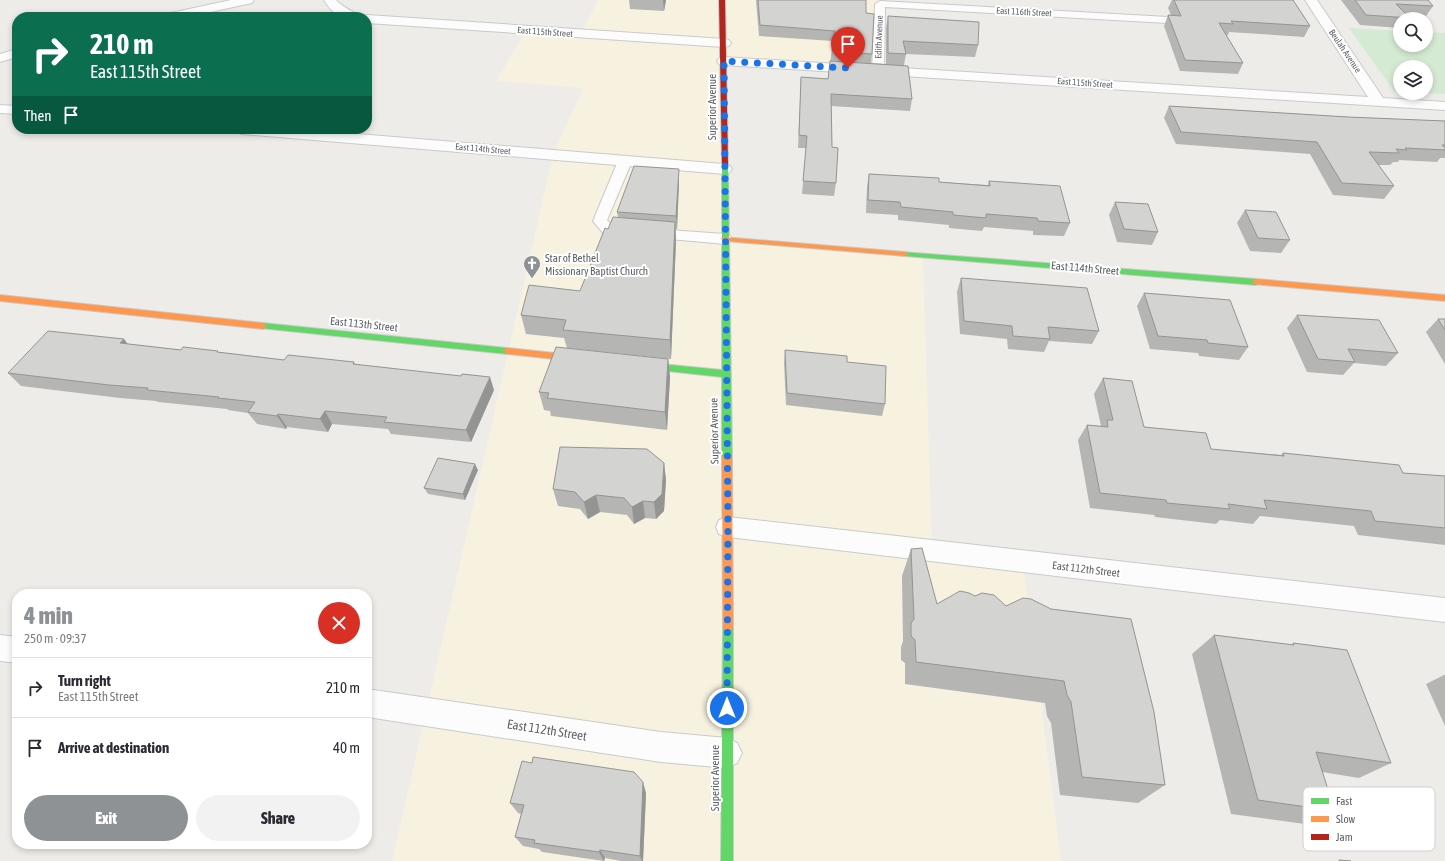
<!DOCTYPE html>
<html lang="en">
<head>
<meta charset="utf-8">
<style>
	body { margin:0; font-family:"Asap Condensed",sans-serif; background:#f2f2f3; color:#2b2b33; height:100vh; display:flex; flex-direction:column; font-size:15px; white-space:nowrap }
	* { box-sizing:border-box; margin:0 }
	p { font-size:13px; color:#7c7c81 }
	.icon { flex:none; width:22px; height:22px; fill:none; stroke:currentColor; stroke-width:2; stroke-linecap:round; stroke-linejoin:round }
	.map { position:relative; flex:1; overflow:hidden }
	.panel { position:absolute; left:12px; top:589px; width:360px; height:260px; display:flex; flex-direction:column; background:#fff; border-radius:16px; box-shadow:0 2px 6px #0003 }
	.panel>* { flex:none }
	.guide { position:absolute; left:12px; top:12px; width:360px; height:122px; border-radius:16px; box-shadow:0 2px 6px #0003; background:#0b6e4f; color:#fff; overflow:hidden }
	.controls { position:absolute; left:1393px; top:12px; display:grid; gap:8px }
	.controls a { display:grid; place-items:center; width:40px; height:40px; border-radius:50%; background:#fff; box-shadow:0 2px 6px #0003; font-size:20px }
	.pin { position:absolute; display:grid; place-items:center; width:34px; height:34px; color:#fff; margin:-41px -17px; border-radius:50% 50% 50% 0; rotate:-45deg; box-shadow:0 0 4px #0007 }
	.pin .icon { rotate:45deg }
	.me { position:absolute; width:44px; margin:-22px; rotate:0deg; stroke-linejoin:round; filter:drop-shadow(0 0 3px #0008) }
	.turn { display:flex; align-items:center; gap:14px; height:84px; padding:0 12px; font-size:18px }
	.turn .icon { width:52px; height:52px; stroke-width:2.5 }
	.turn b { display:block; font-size:28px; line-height:34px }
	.then { display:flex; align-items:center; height:38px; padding:0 12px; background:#0003; gap:8px; font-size:15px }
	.round { display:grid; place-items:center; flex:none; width:42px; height:42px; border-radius:21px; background:#f2f2f3 }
	.head { display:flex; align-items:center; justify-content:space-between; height:68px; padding:0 12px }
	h1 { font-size:24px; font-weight:800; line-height:30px; color:#8f9294 }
	.action { display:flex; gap:8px; margin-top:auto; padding:8px 12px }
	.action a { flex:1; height:46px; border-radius:24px; background:#8f9294; color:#fff; font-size:16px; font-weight:800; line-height:46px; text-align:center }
	.action a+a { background:#f2f2f3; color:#2b2b33 }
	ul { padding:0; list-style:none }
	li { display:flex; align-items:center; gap:12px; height:60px; padding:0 12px; border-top:1px solid #e1e1e2 }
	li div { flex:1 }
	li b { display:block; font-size:15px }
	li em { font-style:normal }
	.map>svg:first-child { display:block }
</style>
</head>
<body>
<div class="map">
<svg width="1445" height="861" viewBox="0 0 1445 861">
	<rect width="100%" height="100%" fill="#edece8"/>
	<path fill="#f7f1e0" d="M598,0H880L878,70L724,61L725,239L923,255L932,551L1023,562L1061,861H392L553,155L583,88L496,81L526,31L581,34Z"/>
	<path fill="#d5ead3" d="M1349,28L1400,31V45H1426V32L1445,33V94L1422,93H1426V67H1400V92L1394,91Z"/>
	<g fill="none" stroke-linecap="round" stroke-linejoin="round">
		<defs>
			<path id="lane" d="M880,1L1168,17L1173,20L1168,23L885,7L884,70L882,72H874L872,70L875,4Z
				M625,157L630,158L632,161L607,220L612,226L725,234L730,236L732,239L730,242L725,244L603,233L593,221L618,161L620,158Z"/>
			<path id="street" d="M231,0H254L252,3L187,17H164L166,14Z
				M324,0H336C344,9 355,11 359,17C340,17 335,17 324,0Z
				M1305,0H1317L1383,98L1445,102V110L724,65L719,64L717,61L719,58L724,57L1368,97Z
				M367,15L724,39L729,40L731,43L729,46L724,47L367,23V17H362Z
				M17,49V57L0,62V54Z
				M0,105L17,106V114L0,113Z
				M234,129H297L724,164L730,166L732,169L730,172L724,174L242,134L237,132Z
				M728,517L1445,598V622L728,537L719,534L716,527L719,520Z
				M0,635L17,637V663L0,661Z
				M367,689L661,732L727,738L737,743L742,753L737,763L727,768L661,762L367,717Z"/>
			<path id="fast" d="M725,163L728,165L732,458L730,461H724L722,458V377L640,368L636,365L640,362L722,370V165Z
				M902,252L1256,279L1260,282L1256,285L905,256L901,254Z
				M263,323L507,348L511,351L507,354L260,328L259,326L260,324Z
				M728,621L732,622L733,626V861H721L723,626L724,622Z"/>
			<path id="slow" d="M722,237L905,252L909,254L905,256L725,241L721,239Z
				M1256,279L1445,295V301L1253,284V280Z
				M0,295L263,323L267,326L263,329L0,301Z
				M507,348L582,356L586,359L582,362L507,354L503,351Z
				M727,454L730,455L732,458L733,626L732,630L728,631L724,630L723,626L722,458L724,455Z"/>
			<path id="jam" d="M719,0H725L728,165L725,167L722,165Z"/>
		</defs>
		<use href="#lane" stroke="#cacaca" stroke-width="2"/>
		<use href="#street" stroke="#cacaca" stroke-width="2"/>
		<use href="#fast" stroke="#c9c9c8" stroke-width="2"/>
		<use href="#slow" stroke="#c9c9c8" stroke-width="2"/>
		<use href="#jam" stroke="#c9c9c8" stroke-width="2"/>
		<use href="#lane" fill="#fcfcfc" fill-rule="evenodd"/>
		<use href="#street" fill="#fcfcfc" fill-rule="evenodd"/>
		<use href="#fast" fill="#63d668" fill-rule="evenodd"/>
		<use href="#slow" fill="#ff974d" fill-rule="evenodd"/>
		<use href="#jam" fill="#b3261e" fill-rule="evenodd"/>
	</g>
	<path fill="#b5b5b4" d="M629,0H666L664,11L630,9Z
		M756,0H866V13L872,54L871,63L886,64V28L888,16L978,45L975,57L906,54L904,65L912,99L910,111L831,106L832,147L836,183L834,196L802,194L806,148H798L801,77L828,79L833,41L759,36Z
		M1172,0H1293L1310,26L1304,37L1229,32L1228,35H1226L1243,63L1238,74L1180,71L1164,26L1168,15H1171L1168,8Z
		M1341,0H1428L1433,6L1426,16L1408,15L1410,18L1409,19H1400V28L1360,25Z
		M1169,106L1348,117L1445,121V158H1440L1437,162L1399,160L1398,162H1393L1390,165H1378L1394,186L1384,199L1333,195L1310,154L1176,144L1164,118Z
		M679,169V182L677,229H676V241L671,359L567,348L564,338L526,334L521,315L580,291L608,229L618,217L617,212Z
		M869,174L939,182L988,185L989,181L1070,223L1064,236L1033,235V231L984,227L982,231L949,228V225L898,220V215L866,213L867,187Z
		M1115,202L1158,232L1152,245L1117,242L1109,215Z
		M1245,210L1290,240L1281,253L1250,251L1237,223Z
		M961,278L1099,331L1092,344L1049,341L1044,352L1008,349L1007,339L960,334L957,292Z
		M1144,293L1248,347L1239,360L1199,356L1198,353L1150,349L1137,306Z
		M1297,315L1398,353L1386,366L1354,363L1343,375L1307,372L1287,328Z
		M1438,319H1445V364L1426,332Z
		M124,339L127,344L181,350L219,352L284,360L354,362L355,364L494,390L471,442L391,434L388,429L332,424L328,432L287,427L286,429L257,424L248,413L228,410L227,409L158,402L156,401L120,398L21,386L8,373Z
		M785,350L885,404L882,416L786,405L784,363Z
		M668,359L670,377L667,430L551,416L550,411L544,410L539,392Z
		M1103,378L1144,427L1211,449L1281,455L1283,453L1403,473L1445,476V545L1358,535L1354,526L1260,516L1253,524L1220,520L1216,524L1155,517L1154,515L1090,508L1078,440L1087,425L1101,426L1094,394Z
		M664,463L666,480L664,511L656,519L645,518L634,524L627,515L600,512L588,519L580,509L558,506L553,489Z
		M478,470L465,500L428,494L424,488Z
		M911,549L937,604L975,596L982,593L1165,785L1138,803L1060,795L1051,723L1047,716L1045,703L905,684V663L901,660V647L903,641L902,576Z
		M1214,635L1292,645L1293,643L1391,763L1359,778L1322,772L1335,811L1305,824L1231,814L1192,654Z
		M1444,675H1445V726L1426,684Z
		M646,793L643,861H621L605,858L604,861L542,852L539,849L523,846L515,837L521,814L518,813L510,803Z"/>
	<path fill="#949492" d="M663,0H666L664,11Z
		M679,169V182L677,229L676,216Z
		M675,222L676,241L671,359L670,340Z
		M124,339L134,352L120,343Z
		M668,359L670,377L667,430L665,412Z
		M490,377L494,390L471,442L466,430Z
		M325,411L332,424L328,432L320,419Z
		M278,414L287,427L286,429L277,416Z
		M664,463L666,480L664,511L656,519L654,502Z
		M475,464L478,470L465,500L463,494Z
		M596,495L600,512L588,519L584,502Z
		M643,501L645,518L634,524L632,507Z
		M643,782L646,793L643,861H642L640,856Z
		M600,850L605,858L604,861L599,852Z"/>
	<path fill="#d3d3d1" stroke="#949492" d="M758,0H866V13L874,14L872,54L832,51L835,31L760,25Z
		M1174,0H1293L1310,26L1231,21L1233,24L1219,23L1243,63L1185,60L1168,15L1181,16Z
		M1355,0H1428L1433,6L1396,4L1410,18L1366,15Z
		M888,16L979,22L978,45L903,41L906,54L888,53Z
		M830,61L908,66L912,99L831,94L832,147L838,148L836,183L803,181L807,136L799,135L801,77L828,79Z
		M1169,106L1348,117L1445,121V145H1442L1445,148V150L1405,148L1407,150L1396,149L1399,153L1369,152L1394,186L1342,183L1317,142L1181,132Z
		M634,166L679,169L676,216L617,212Z
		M869,174L939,178V182L990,186L989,181L1060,186L1070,223L1038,221L1037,218L986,214V218L953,215V212L901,207L900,202L868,200Z
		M1115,202L1148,204L1158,232L1124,229Z
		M1245,210L1276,212L1290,240L1258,238Z
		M613,217L675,222L670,340L563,330L566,320L521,315L529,285L580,291L605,228L608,229Z
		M961,278L1087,288L1099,331L1048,327L1050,339L1013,336L1012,326L964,321Z
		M1144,293L1230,300L1248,347L1208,343L1207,340L1158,336Z
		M1297,315L1379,320L1398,353L1348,349L1355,362L1318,359Z
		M1438,319H1445V330Z
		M48,331L124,339L120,343L181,350L183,347L218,351L217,352L284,360L288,355L354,362L353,364L461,376L462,374L490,377L466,430L384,422L387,417L325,411L320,419L278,414L277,416L248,412L255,402L218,398L219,397L147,390L148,388L109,385L8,373Z
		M556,347L668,359L665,412L547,398L549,393L539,392Z
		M785,350L847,356V362L886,366L885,404L787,393Z
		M1103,378L1132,381L1144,427L1206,433L1211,449L1284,456L1283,453L1399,465L1403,473L1445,476V528L1375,521L1371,511L1264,500L1267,509L1228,504L1230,509L1167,503L1166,500L1100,493L1087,425L1108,427L1107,420H1113Z
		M560,447L647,449L664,463L662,494L654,502L643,501L632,507L624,498L596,495L584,502L575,492L553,489Z
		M438,458L475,464L463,494L424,488Z
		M922,548L937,604L960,591L969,593L975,596L982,593L994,595L1006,606L1023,598L1031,599L1051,609L1131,619L1154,712L1165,785L1082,777L1071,702L1067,695L1064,681L916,662L915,640L911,636V623L914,619L911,549Z
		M1214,635L1294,645L1293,643L1347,650L1391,763L1316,752L1335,811L1258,800Z
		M533,757L634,772L643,782L640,856L600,850L599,852L534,843L535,840L515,837L524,805L510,803L522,761L532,763Z
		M1339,860L1351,861H1339Z"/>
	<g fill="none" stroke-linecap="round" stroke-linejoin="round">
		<path stroke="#1a73e8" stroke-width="7" stroke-dasharray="0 12.6" d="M727,708L728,527L724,61L848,68"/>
	</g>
	<defs>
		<symbol id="church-pin" viewBox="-11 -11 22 30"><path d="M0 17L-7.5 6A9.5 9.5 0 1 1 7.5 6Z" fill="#8f9294" stroke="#fff"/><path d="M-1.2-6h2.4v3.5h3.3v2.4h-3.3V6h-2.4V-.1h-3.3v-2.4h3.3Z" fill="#fff"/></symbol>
	</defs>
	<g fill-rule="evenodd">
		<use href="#church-pin" x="522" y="254" width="20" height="27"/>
	</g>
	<g text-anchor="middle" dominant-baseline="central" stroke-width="4" stroke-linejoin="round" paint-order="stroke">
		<g font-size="9" fill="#5d6166" stroke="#fff">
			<text transform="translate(1024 12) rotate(3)">East 116th Street</text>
			<text transform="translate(545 32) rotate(4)">East 115th Street</text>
			<text transform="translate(879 37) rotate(-88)">Edith Avenue</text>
			<text transform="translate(1345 51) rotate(56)">Beulah Avenue</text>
			<text transform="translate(1085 83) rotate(4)">East 115th Street</text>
			<text transform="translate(483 149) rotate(5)">East 114th Street</text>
		</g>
		<g font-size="11" fill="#5d6166" stroke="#fff">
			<text transform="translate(712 107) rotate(-90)">Superior Avenue</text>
			<text transform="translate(1085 268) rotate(5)">East 114th Street</text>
			<text transform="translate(364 324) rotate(6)">East 113th Street</text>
			<text transform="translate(714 431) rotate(-91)">Superior Avenue</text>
			<text transform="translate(1086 569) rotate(7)">East 112th Street</text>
			<text transform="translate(715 778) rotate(-90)">Superior Avenue</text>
		</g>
		<g font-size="11" fill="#5d6166" stroke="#fff" text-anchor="start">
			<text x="545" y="258">Star of Bethel<tspan x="545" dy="13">Missionary Baptist Church</tspan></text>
		</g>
		<g font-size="13" fill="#5d6166" stroke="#fff">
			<text transform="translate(547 730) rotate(9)">East 112th Street</text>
		</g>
	</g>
	<rect x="1303" y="787" width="132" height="64" rx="6" fill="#fff" stroke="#ced0d1" stroke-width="1"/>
	<rect x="1311" y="798" width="18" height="6" fill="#63d668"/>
	<rect x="1311" y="816" width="18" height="6" fill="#ff974d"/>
	<rect x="1311" y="834" width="18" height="6" fill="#b3261e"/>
	<g font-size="11" fill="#5d6166">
		<text x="1336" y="805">Fast</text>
		<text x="1336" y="823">Slow</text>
		<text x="1336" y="841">Jam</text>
	</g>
</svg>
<div class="controls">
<a><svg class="icon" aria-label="search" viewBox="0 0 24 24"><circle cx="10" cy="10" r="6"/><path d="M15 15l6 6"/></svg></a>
<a><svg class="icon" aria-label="layers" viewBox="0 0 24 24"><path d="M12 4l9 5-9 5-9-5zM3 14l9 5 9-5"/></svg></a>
</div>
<div class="pin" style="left:848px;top:68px;background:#d93025"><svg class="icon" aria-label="arrive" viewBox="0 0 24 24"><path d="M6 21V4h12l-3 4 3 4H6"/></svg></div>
<svg class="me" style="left:727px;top:708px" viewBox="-20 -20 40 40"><circle r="17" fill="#1a73e8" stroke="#fff" stroke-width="3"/><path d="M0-11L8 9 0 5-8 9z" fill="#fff"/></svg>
<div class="guide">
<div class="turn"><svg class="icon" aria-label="right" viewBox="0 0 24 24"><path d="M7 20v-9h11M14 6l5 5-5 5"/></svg><div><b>210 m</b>East 115th Street</div></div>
<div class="then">Then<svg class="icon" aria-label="arrive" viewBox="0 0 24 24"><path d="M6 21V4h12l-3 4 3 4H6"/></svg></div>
</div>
<section class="panel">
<div class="head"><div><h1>4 min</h1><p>250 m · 09:37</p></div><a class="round" style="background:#d93025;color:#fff"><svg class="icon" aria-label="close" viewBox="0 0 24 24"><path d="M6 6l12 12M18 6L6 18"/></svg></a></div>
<ul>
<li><svg class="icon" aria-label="right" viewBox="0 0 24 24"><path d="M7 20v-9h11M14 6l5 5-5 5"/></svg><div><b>Turn right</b><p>East 115th Street</p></div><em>210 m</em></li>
<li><svg class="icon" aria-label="arrive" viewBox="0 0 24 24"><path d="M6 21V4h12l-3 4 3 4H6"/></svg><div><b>Arrive at destination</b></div><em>40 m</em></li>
</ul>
<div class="action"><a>Exit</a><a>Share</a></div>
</section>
</div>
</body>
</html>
